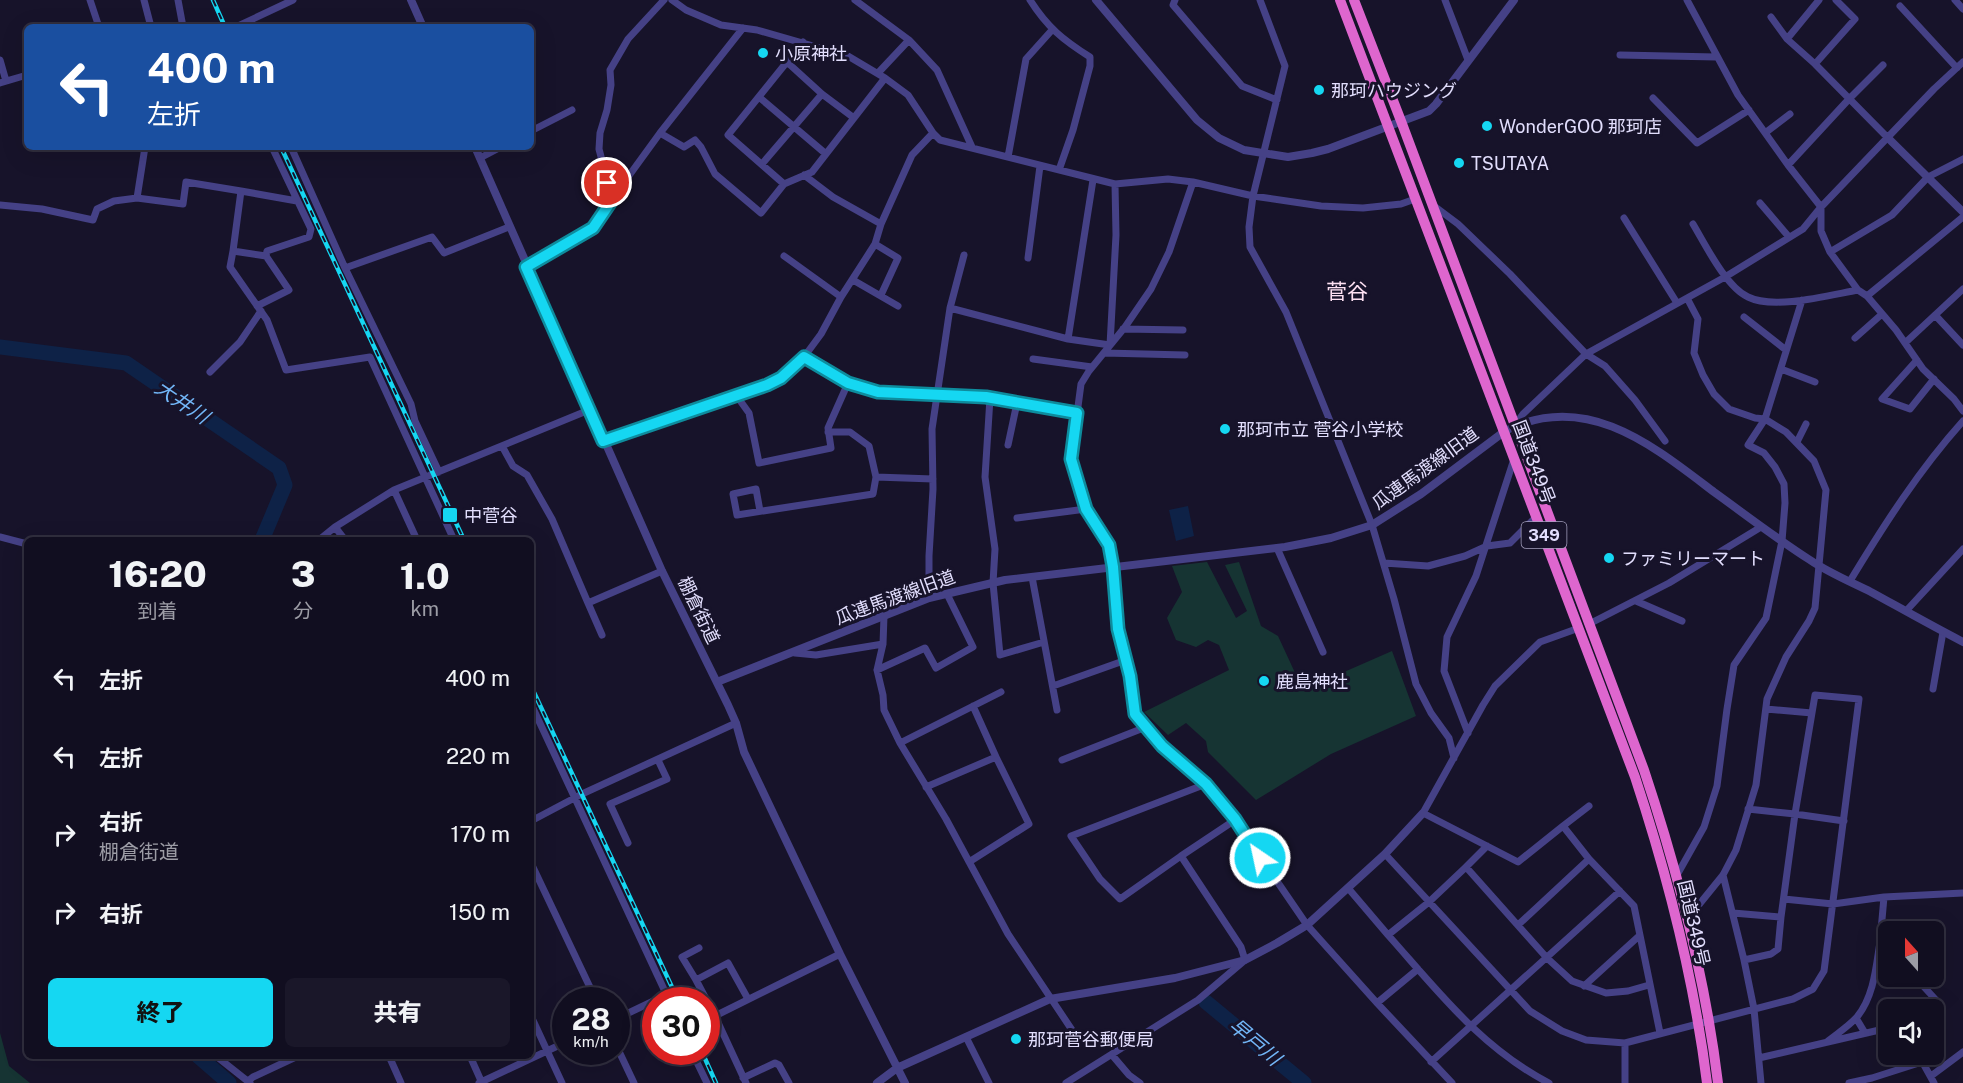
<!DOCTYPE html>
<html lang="ja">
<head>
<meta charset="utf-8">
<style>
	body { margin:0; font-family:"Public Sans","Noto Sans JP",sans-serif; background:#1a1729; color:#f1f3f6; height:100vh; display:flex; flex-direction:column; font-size:22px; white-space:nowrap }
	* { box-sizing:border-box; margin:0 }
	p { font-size:20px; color:#9c9ca5 }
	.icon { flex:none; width:33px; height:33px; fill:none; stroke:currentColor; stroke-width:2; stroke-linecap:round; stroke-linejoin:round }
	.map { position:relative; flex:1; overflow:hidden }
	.details { position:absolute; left:24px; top:537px; width:510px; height:522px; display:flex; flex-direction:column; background:#110e20; border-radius:9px; box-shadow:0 6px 24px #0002,0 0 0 2px #302e3e }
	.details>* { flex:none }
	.guide { position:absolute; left:24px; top:24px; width:510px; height:126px; border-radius:9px; box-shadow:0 6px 24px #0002,0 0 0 2px #302e3e; background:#1a4fa0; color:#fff; overflow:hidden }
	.needle { width:39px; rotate:339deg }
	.buttons { position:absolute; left:1878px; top:921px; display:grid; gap:12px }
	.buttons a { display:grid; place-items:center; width:66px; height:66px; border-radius:9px; background:#110e20; box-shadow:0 6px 24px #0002,0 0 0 2px #302e3e; font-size:30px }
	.speed { position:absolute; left:552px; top:987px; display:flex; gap:12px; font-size:30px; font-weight:700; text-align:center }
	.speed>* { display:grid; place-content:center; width:78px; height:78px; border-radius:50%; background:#110e20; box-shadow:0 6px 24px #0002,0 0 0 2px #302e3e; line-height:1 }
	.speed small { font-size:15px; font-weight:400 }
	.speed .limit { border:9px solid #d22; background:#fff; color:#111 }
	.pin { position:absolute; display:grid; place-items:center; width:51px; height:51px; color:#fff; margin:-26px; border:3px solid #fff; border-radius:50%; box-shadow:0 2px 6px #0007 }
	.me { position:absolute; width:66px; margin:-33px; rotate:326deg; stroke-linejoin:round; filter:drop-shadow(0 0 4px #0008) }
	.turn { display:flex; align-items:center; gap:21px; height:126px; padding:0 24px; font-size:27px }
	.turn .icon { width:78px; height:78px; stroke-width:2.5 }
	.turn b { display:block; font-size:42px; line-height:51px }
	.eta { display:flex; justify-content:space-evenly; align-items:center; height:102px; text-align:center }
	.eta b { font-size:36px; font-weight:800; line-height:42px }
	.cta { display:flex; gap:12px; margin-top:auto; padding:12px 24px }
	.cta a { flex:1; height:69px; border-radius:9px; background:#15d7f2; color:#111; font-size:24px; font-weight:800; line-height:69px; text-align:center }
	.cta a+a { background:#1a1729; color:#f1f3f6 }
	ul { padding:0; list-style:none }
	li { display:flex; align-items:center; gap:18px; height:78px; padding:0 24px }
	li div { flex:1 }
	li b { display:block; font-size:22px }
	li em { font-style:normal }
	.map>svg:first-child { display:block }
</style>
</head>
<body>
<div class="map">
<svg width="1963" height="1083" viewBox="0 0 1963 1083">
	<rect width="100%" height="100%" fill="#17132a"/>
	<path fill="#163433" d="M1207,562L1236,618L1247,611L1225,565L1239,562L1261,626L1278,636L1303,690L1392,651L1416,716L1331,754L1256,800L1208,752L1206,741L1186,723L1168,735L1144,712L1229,670L1219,645L1208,640L1196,647L1176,640L1167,618L1182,592L1172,566Z
		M0,1033L9,1066L30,1083H0Z"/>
	<path fill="#0e2247" d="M1188,506L1194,536L1176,541L1169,510Z"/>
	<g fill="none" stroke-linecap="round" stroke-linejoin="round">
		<path stroke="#0e2247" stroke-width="15" d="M0,347L126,363L279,468L285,485L262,540
			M1206,1002L1304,1083
			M198,1056L229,1083"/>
		<path stroke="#454186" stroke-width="7" d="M90,0L99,27
			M144,0L151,27
			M178,0L183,27
			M672,0L686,10L721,25L757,30L848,56L885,78L908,95L933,133
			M855,0L909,40L937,70L972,147
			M1030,0C1047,27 1063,40 1090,57V66L1073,130L1059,170
			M1175,0L1173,5L1242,86L1277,100
			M1260,0L1285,66L1253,196L1249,227L1250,247L1286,312L1372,525L1394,599L1416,684L1431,713L1449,738L1454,758
			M1445,0L1468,60
			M1687,0L1738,95L1788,165L1821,207V231L1830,252L1858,290L1867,296L1896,330L1923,369L1954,399L1963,411
			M1819,0L1787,39L1815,64L1888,138
			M1955,0L1963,9
			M1900,6L1957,68
			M1771,17L1787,39
			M236,27L293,0
			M803,42L728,135L784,184L812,172L885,78
			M1620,55L1716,57
			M0,60L6,81
			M1815,64L1855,19L1836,0
			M878,73L909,40
			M0,83L27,75
			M822,94L854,118
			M759,97L826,154
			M1653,98L1697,143L1749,110
			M531,131L572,110
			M660,133L684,147L695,140L701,147L715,174L761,213L784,184
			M1765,133L1790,114
			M272,147L311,229L309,237L267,251L266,256L233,251L241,191L297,201
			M291,147L345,268L411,404L415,421L439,472
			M1008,157L1026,59L1052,30
			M480,158L501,147
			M762,164L822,94L788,63
			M1788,165L1849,99L1883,65
			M804,175L833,197L881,224
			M1193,182L1169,252L1151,289L1125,327L1089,371L1081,384L1071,459L1086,509L1109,545L1113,567L1118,629L1129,676L1135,714L1162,746L1206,784L1235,820L1307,925L1377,1003L1452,1083
			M137,198L183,204L186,182L241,191
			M612,199L599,149L600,133L607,110L611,85L610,70L628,39L664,0
			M1760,203L1789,237
			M0,205L42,209L93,220L97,209L114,201L137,198L145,147
			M1434,206L1458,224L1510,274L1586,354L1605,366L1635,400L1665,441
			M1624,218L1677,303
			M1693,224C1705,244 1726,287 1748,297C1774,310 1830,295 1858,290
			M875,244L898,258L881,295
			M233,251L230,267L267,320L286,370L370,357L454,540
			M1830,252L1892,215L1928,177L1963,159
			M784,256L841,297
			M1028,258L1040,166
			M526,267L593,228L612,199L660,133L743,28
			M345,268L432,237L444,253L509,227
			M853,280L898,306
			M1867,296L1963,217
			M257,306L289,290L266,256
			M950,308L964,255
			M1935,315L1963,345
			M1744,317L1786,350
			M1123,329L1183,330
			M1855,338L1882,314
			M1068,339L1110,345L1116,235L1115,184
			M1905,343L1963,289
			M1104,353L1185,355
			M1033,359L1092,367
			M1917,360L1882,399L1910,409L1934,379
			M1781,369L1815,382
			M210,372L240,342L261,311
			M848,383L878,392L985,397L1077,413
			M736,395L749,413L759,463L831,448L828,428L848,383L804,357
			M990,398L985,477L995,549L993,583L1000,655L1044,642
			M1515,425L1523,414L1586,354L1725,277L1803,229L1821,207L1934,89L1963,62
			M603,441L767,385L781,378L791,370L804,357L821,334L841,297L875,244L881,224L912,155L933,133L940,140L1115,184L1168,179L1193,182L1253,196L1321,206L1363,208L1401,204L1415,199
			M1797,442L1806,424
			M1008,445L1017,403
			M502,446L513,466L527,475L552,519L588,603
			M876,477L933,479
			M394,490L417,540
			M760,511L756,489L733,494L737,515L873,494L876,477L869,446L850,432H828
			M1017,518L1086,509
			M335,527L345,540
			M0,537L27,544
			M319,540L335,527L394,490L589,410
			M1277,548L1323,652
			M1384,563L1428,566L1465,556L1487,546L1510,543L1537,516
			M1032,577L1057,710
			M1850,581C1884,525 1919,470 1963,421
			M929,598V556L933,489L932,429L950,308L1068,339L1093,180
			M1636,601L1682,621
			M1906,611L1963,549
			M884,616L883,644L877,670L883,695L884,710L900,743L1001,692
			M1589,624L1669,583L1761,527
			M1579,628L1540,642L1495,686L1483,705L1423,813L1518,862L1563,826L1589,859L1634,906L1660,1033
			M602,635L588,603L662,571
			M795,653L816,655L883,644
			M877,670L925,648L936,668L973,647L947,594
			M1053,686L1126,660
			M1933,689L1943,632
			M531,704L669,1000
			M973,706L996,757
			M1766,709L1812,713
			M1468,733L1444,671L1447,637L1476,576L1514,459
			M900,743L946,819L1008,934L1072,1030
			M1062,760L1146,727
			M926,787L996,757L1029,824L969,862
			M1748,809L1795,814L1781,917
			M531,821L582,794L736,723
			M1563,826L1589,806
			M628,843L610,804L667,779L658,760
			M1385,854L1530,1011L1562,1031L1586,1040L1625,1043L1793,999L1813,989L1824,971L1859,699L1815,695L1795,814L1844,821
			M1181,856L1120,899L1100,879L1071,836L1206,784
			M531,863L596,1000
			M1466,867L1487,846
			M1677,875L1704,827L1717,786L1727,709L1734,665L1766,618L1782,541L1785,503L1784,484L1775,467L1764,453L1748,445L1765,419L1755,418L1729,409L1714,394L1703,375L1694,353L1698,319L1687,298
			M1723,875L1744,960L1754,1009L1761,1083
			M1348,888L1388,935
			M1884,897L1880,942L1888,950
			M1784,899L1833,904L1884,897L1963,893
			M1733,913L1781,917L1778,949L1771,954L1744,960
			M1687,915L1693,912L1723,875L1736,850L1756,785L1767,699L1786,657L1809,621L1815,608L1826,490L1814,461L1786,432L1765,419L1802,300
			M1518,925L1589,859
			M1914,976L1936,1000L1923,1010
			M696,980L682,957L699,948
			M1584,986L1639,936
			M1377,1003L1418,969
			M531,1016L562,1083
			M715,1016L840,954
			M1856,1018L1865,1033
			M616,1019L666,995
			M966,1037L989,1083
			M1828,1041C1838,1033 1849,1026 1857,1017C1874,996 1876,967 1880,942
			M1625,1043V1083
			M616,1045L634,1083
			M692,1052L707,1083
			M1918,1054L1934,1083
			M1112,1055L1129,1075L1140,1083
			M216,1056L250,1083
			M389,1056L401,1083
			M470,1056L482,1083
			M1759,1058L1888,1028
			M1431,1062L1620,891
			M1931,1076L1963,1052
			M743,1078L775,1063L779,1065L789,1083
			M248,1081L253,1077L298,1056
			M479,1083L566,1042
			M746,1083L715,1016L696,980L728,963L748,999
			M1066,1083L1198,1000L1245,960L1241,947L1181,856L1235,820
			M1549,1083C1481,1048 1438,991 1388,935L1429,902L1466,867L1547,958L1572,981L1606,993L1628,991L1649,985
			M1849,1083L1872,1078L1922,1062"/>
		<path stroke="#454186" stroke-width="8" d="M411,0L423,27
			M1096,0L1197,120L1219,138L1244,150L1288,157L1312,153L1328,149L1429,111L1436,104L1514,0
			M1888,138L1963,212
			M475,147L662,571L728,705L736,723L744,752L840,954L905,1083
			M717,682L929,598L1005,580L1285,547L1331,538L1372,525L1421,494L1505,431C1586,390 1652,445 1714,492C1746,515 1777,539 1810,560C1829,573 1851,582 1871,592C1902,609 1932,626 1963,642
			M877,1083L897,1068L1050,999L1175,978L1245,960L1277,943L1307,925L1385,854L1423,813"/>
		<path stroke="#de66ce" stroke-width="10" d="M1340,0L1635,777C1668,877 1694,978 1707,1083
			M1354,0L1401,121L1644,770C1678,872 1705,976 1718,1083"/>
		<defs>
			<path id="rail" d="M213,0L225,27
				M281,147L464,540
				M531,686L678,1000
				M702,1052L716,1083"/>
		</defs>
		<use href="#rail" stroke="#15d7f2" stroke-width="4.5"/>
		<use href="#rail" stroke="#17132a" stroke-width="2" stroke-dasharray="7" stroke-linecap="butt"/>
	</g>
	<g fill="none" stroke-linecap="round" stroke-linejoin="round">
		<defs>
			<path id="route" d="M607,183L612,200L593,228L526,267L603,441L767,385L781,378L804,357L848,383L878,392L986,397L1077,413L1071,459L1086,509L1109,545L1113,567L1118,629L1130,676L1135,714L1162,746L1206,784L1235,819L1260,858"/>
		</defs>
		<use href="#route" stroke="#0e8c9d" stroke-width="15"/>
		<use href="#route" stroke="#15d7f2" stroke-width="10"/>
	</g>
	<g fill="#15d7f2" stroke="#17132a" stroke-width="2">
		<circle cx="763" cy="53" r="6"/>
		<circle cx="1319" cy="90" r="6"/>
		<circle cx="1487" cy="126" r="6"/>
		<circle cx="1459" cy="163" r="6"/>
		<circle cx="1225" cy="429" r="6"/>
		<rect x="442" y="507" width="16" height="16" rx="3"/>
		<circle cx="1609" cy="558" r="6"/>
		<circle cx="1264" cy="681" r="6"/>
		<circle cx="1016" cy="1039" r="6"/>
	</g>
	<g text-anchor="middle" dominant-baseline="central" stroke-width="6" stroke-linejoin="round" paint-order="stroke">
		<rect fill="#17132a" stroke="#a5a1be" stroke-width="1.5" x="1521.5" y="522" width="45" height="26" rx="4.5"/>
		<g font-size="16" font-weight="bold" fill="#e2defd">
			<text x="1544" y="535">349</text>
		</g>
		<g font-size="18" fill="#e2defd" stroke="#17132a" text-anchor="start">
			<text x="775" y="53">小原神社</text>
			<text x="1331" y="90">那珂ハウジング</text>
			<text x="1499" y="126">WonderGOO 那珂店</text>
			<text x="1471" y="163">TSUTAYA</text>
			<text x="1237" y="429">那珂市立 菅谷小学校</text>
			<text x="464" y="515">中菅谷</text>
			<text x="1621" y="558">ファミリーマート</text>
			<text x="1276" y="681">鹿島神社</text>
			<text x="1028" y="1039">那珂菅谷郵便局</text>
		</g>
		<g font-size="18" fill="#e2defd" stroke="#17132a">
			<text transform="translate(1534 462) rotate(69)">国道349号</text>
			<text transform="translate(1425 468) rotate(-36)">瓜連馬渡線旧道</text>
			<text transform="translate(895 597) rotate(-20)">瓜連馬渡線旧道</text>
			<text transform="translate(699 610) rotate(64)">棚倉街道</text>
			<text transform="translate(1694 923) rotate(77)">国道349号</text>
		</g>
		<g font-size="20" font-style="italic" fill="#72b6f7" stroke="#17132a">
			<text transform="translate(182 402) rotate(34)">大井川</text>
			<text transform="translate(1255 1042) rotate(40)">早戸川</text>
		</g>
		<g font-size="21" fill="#fde0f2" stroke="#17132a">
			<text x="1347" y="291">菅谷</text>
		</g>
	</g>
</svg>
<div class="buttons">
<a><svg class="needle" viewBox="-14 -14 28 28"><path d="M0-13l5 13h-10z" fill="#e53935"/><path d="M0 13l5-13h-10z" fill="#9c9ca5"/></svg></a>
<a><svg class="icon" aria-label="sound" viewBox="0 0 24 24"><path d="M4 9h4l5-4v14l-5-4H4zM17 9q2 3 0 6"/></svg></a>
</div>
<div class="speed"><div>28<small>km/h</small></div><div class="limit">30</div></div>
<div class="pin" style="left:607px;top:183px;background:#d93025"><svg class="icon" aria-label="arrive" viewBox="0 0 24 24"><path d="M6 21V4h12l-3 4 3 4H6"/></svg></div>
<svg class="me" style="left:1260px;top:858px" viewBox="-20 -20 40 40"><circle r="17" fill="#15d7f2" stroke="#fff" stroke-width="3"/><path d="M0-11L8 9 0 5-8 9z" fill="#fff"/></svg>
<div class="guide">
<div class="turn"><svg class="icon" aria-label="left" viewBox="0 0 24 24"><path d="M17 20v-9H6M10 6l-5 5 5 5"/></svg><div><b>400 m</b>左折</div></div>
</div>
<section class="details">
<div class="eta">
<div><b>16:20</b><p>到着</p></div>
<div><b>3</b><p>分</p></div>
<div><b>1.0</b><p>km</p></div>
</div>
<ul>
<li><svg class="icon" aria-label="left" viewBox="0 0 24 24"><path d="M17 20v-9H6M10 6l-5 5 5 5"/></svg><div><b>左折</b></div><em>400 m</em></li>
<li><svg class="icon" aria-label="left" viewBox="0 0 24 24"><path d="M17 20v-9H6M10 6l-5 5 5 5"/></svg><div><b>左折</b></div><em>220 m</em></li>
<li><svg class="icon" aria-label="right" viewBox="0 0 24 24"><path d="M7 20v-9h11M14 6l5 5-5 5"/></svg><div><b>右折</b><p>棚倉街道</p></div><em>170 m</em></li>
<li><svg class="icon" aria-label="right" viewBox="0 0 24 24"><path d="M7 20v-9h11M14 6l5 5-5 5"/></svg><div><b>右折</b></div><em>150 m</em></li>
</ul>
<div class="cta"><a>終了</a><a>共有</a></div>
</section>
</div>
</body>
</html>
